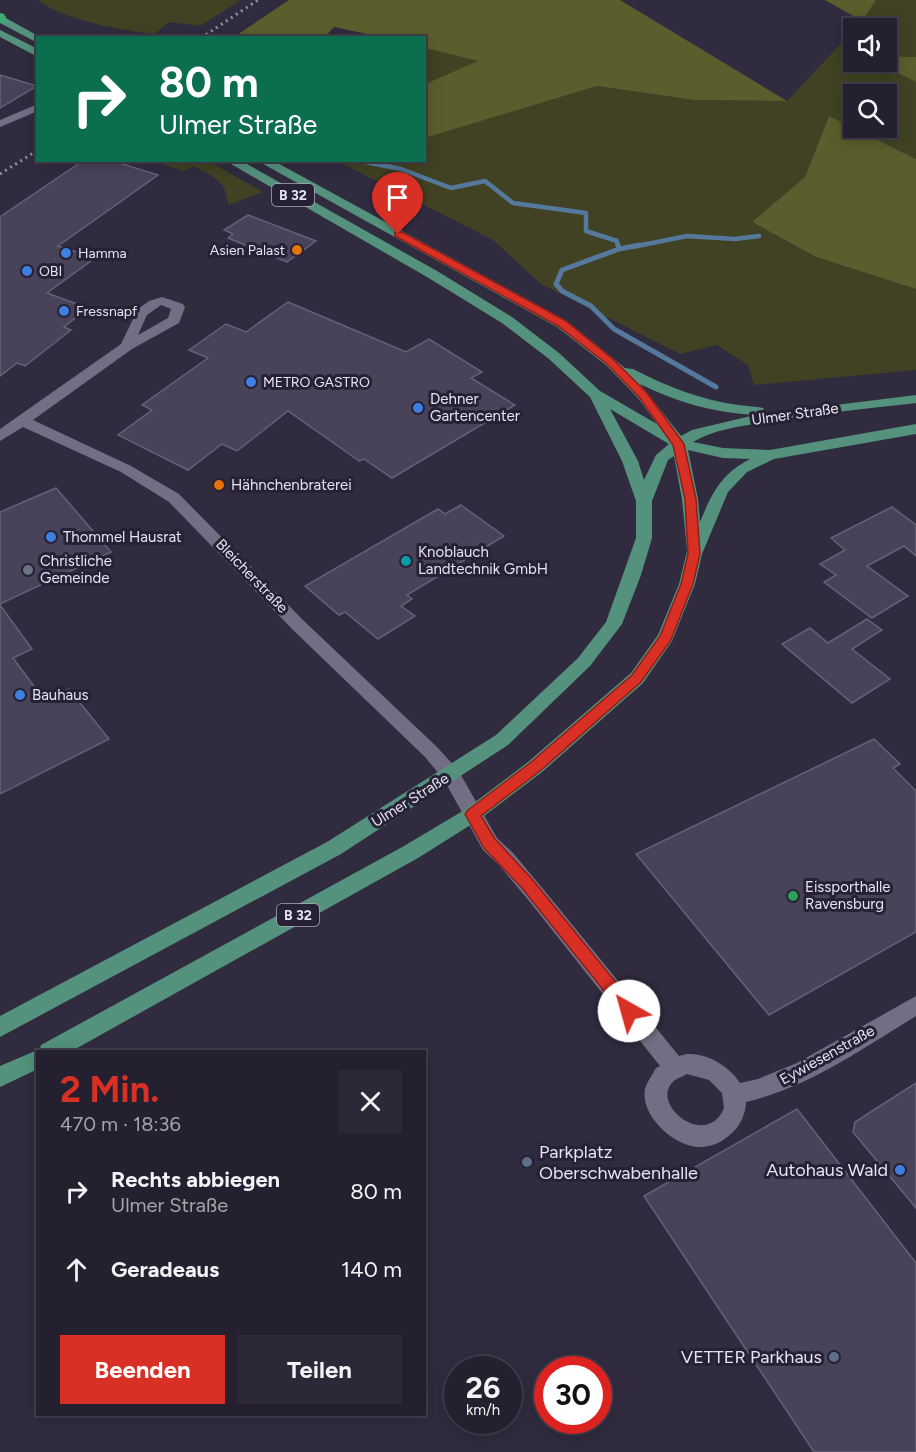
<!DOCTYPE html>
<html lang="de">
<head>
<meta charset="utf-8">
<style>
	body { margin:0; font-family:Figtree,sans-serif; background:#2c2837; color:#f1f3f6; height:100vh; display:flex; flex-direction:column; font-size:22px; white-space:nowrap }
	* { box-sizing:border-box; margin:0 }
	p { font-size:20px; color:#a3a3aa }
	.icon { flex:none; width:33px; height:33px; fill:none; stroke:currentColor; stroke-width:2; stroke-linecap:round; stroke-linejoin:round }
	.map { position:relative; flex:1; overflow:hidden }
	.sheet { position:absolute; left:36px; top:1050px; width:390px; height:366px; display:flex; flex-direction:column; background:#24202f; border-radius:0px; box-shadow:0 3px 15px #0003,0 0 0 2px #413e4b }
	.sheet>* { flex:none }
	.guide { position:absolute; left:36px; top:36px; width:390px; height:126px; border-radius:0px; box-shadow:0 3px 15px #0003,0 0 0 2px #413e4b; background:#0b6e4f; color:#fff; overflow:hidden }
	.fabs { position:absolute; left:843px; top:18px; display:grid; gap:12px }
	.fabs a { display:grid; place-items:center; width:54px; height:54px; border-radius:0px; background:#24202f; box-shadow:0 3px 15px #0003,0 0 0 2px #413e4b; font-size:30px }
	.speed { position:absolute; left:444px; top:1356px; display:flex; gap:12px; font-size:30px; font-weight:700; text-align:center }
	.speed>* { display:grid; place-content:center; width:78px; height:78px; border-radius:50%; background:#24202f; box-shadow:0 3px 15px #0003,0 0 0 2px #413e4b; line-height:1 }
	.speed small { font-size:15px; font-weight:400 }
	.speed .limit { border:9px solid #d22; background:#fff; color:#111 }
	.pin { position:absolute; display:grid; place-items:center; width:51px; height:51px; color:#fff; margin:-62px -26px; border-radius:50% 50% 50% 0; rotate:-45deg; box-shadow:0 0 6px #0007 }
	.pin .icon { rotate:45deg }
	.me { position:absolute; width:66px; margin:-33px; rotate:322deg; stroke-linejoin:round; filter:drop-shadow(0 0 4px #0008) }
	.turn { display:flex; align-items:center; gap:21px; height:126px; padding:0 24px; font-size:27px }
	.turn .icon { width:78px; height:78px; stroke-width:2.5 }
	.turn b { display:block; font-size:42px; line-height:51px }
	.round { display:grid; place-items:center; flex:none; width:63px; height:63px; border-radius:0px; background:#2c2837 }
	.summary { display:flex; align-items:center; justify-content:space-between; height:102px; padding:0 24px }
	h1 { font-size:36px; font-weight:700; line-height:45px; color:#d93025 }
	.primary-button { display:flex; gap:12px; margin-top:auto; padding:12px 24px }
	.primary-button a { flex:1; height:69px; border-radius:0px; background:#d93025; color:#fff; font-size:24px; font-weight:700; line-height:69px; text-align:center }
	.primary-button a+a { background:#2c2837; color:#f1f3f6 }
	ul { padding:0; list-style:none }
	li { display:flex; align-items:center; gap:18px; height:78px; padding:0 24px }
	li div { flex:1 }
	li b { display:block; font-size:22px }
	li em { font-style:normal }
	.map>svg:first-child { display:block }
</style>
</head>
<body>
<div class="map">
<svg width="916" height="1452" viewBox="0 0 916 1452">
	<rect width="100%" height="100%" fill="#302b3f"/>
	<path fill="#404223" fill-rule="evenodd" d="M38,0H241L200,26L170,22L154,34C126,32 58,18 38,0Z
		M876,0H916V57L887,56L886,28H856Z
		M853,31L854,62H875L916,82V159L829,116L805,177L752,222L816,257L916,289V370L754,385L748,365L717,345L680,354L541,284L493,240L337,161L424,160L425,138L597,86L694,100L787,101ZM854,94H886V128H854Z
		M425,48L479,61L425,84Z
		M151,161H208L263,192L228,205C227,182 213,175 193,166L184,171Z"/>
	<path fill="#5b5d2c" d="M289,0H620L787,101L694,100L597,86L425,138V84L478,61L425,48L424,38L381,37L334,27L325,37H234Z
		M825,0H876L862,21Z
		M887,56L916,57V82L875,62H886Z
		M829,116L916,159V289L816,257L752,222L805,177Z"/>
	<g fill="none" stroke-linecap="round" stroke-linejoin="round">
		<path stroke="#54799d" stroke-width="4.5" d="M355,160L401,169L451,188L485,181L513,203L586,213V231L617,241L618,247
			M632,247L687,236L735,239L759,236"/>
		<path stroke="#54799d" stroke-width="5" d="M618,245L619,249L562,270L556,284L562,291L591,306L614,329L716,387
			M619,249L640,245"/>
	</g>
	<path fill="#484359" stroke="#656178" stroke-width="1.5" d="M0,75L37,86L0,108Z
		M84,160H110L158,175L58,246L95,258L47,293L88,308L64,327L71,330L25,366L17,363L0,376V217Z
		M248,215L316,241L287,262L228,238L233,234L224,230Z
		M288,302L406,352L429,339L482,372L471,378L515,405L392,478L364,459L359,461L288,411L237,451L222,444L188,470L118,435L152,410L142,405L208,358L189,350L226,324L246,332Z
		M56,488L111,552L0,604V512Z
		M461,505L504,536L407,595L412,599L401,606L415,616L378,639L345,612L339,615L305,586L438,509L445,514Z
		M892,507L916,525V556L904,546L867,566L908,596L872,618L824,582L836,575L820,564L845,550L831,538Z
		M0,605L32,649L13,658L45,701L69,689L109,739L0,794Z
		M867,619L882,630L852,649L890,679L852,703L782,644L810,628L828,643Z
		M874,739L900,764L893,768L916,791V932L769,1015L636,854Z
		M916,1083V1208L853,1132L855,1122Z
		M797,1109L916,1263V1452H814L644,1196Z"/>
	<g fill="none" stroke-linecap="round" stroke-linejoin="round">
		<path fill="#736e85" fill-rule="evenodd" d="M38,104V111L0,127V120Z
			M162,297L183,304L185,307L179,323L132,349L33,420L131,466L179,494L304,621L437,747L458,770L497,838L513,853L544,890L679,1056C700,1048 729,1065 740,1083L758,1079L797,1063L916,996V1016C862,1049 809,1087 746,1102C746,1112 741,1124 734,1131C724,1141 715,1146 701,1147C675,1148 640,1116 645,1089C647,1082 653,1074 656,1068L660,1066L530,902L499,865L483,850L444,780L425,757L292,629L169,502L121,472L23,427L0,441V429L121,344L138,309L149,301ZM161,305L171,309L168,318L138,335L147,315ZM687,1074L709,1080L722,1093L724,1108C707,1149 653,1107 671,1084C674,1079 682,1077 687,1074Z"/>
		<path fill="#54927d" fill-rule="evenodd" d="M0,16L4,17L42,38H38V42L34,41L0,23Z
			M0,30L38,49V57L0,37Z
			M224,160H240L437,271L512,317L559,353L600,391L657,424L638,398L606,365L557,327L256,160H272L567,321L625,368L633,369C674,390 712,404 758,407L763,408L765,411L763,414L916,395V403C864,409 811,414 759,423C737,427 713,430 693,442L723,448L770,450L916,424V434L774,459L747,472L728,492L702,554L695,584L672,641L643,683L542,772L480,819L418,858L70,1052H38V1069L0,1087V1066L40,1049L41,1045L404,846L466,809L528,762L631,673L658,635L679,584L687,551L682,499L674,456L668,460L652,501V538L641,575L622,624L590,666L508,745L341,854L0,1037V1016L327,842L496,735L578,658L606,622L636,538V501L622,461L590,397L549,359L502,323L427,277ZM640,384C677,402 713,413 755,415L692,430L681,436ZM610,409L669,444L656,455L644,480L638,461ZM688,450L723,458L750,459C721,474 712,493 700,522L698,499Z"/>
		<path fill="#40aa77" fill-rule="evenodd" d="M0,13L4,14L8,21L7,23H0Z"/>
		<path stroke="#938fa0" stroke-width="3" stroke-dasharray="2 4" stroke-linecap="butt" d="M201,38L258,0
			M0,174L38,150"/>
	</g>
	<path fill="#d93025" stroke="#8d1f18" stroke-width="1.5" d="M395,232H402L566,321L614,360L647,393L684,444L696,499L700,554L693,584L671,640L641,682L540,771L481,816L495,839L532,879L635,1006L637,1011L635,1016L629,1018L624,1016L522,888L484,848L465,814L468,810L530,763L632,675L660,636L681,584L688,554L685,499L673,445L639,397L607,364L558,326L395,236Z"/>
	<g fill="#e8710a" stroke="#262135" stroke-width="2">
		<circle cx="297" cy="250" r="6"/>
		<circle cx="219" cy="485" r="6"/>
	</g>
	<g fill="#3f7fe0" stroke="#262135" stroke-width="2">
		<circle cx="66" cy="253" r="6"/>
		<circle cx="27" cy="271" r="6"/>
		<circle cx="64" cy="311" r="6"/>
		<circle cx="251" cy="382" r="6"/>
		<circle cx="418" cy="408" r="6"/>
		<circle cx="51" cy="537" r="6"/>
		<circle cx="20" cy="695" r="6"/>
		<circle cx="900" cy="1170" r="6"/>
	</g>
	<circle fill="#0f9aa8" stroke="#262135" stroke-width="2" cx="406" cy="561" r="6"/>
	<circle fill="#6b7280" stroke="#262135" stroke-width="2" cx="28" cy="570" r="6"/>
	<circle fill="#2e9e5b" stroke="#262135" stroke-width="2" cx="793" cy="896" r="6"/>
	<g fill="#5c6f8a" stroke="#262135" stroke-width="2">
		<circle cx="527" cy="1162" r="6"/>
		<circle cx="834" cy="1357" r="6"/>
	</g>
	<g text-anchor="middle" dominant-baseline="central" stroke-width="6" stroke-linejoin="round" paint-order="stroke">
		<g fill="#262135" stroke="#aca9b9" stroke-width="1.5">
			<rect x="272" y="184" width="42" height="22" rx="4.5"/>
			<rect x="277" y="904" width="42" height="22" rx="4.5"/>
		</g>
		<g font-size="14" font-weight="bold" fill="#e6e3f1">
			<text x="293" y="195">B 32</text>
			<text x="298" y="915">B 32</text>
		</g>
		<g font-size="14" fill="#e6e3f1" stroke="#262135" text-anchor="start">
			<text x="285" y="250" text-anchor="end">Asien Palast</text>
			<text x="78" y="253">Hamma</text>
			<text x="39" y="271">OBI</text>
			<text x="76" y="311">Fressnapf</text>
			<text x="263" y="382">METRO GASTRO</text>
		</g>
		<g font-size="15" fill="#e6e3f1" stroke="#262135" text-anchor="start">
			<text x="430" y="399">Dehner<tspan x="430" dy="17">Gartencenter</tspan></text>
			<text x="231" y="485">Hähnchenbraterei</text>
			<text x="63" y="537">Thommel Hausrat</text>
			<text x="418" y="552">Knoblauch<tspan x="418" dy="17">Landtechnik GmbH</tspan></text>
			<text x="40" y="561">Christliche<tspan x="40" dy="17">Gemeinde</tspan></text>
			<text x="32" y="695">Bauhaus</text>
			<text x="805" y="887">Eissporthalle<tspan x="805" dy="17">Ravensburg</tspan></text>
		</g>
		<g font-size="15" fill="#e6e3f1" stroke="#262135">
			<text transform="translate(795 414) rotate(-8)">Ulmer Straße</text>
			<text transform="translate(252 576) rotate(46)">Bleicherstraße</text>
			<text transform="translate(410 800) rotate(-32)">Ulmer Straße</text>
			<text transform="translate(827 1055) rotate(-29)">Eywiesenstraße</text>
		</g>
		<g font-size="18" fill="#e6e3f1" stroke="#262135" text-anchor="end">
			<text x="539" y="1152" text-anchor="start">Parkplatz<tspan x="539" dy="21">Oberschwabenhalle</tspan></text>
			<text x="888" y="1170">Autohaus Wald</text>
			<text x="822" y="1357">VETTER Parkhaus</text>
		</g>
	</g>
</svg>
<div class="fabs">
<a><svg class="icon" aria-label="sound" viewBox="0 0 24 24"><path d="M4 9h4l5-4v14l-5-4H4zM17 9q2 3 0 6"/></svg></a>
<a><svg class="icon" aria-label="search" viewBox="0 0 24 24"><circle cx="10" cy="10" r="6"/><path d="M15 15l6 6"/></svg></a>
</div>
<div class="speed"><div>26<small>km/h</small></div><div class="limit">30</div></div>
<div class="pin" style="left:398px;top:234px;background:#d93025"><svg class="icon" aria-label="arrive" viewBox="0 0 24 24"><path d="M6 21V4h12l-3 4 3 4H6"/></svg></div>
<svg class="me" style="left:629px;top:1011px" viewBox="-20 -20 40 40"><circle r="19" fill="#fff"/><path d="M0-13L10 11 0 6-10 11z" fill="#d93025"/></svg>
<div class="guide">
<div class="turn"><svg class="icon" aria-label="right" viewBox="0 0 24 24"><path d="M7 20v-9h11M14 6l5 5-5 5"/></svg><div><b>80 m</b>Ulmer Straße</div></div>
</div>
<section class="sheet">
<div class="summary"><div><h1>2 Min.</h1><p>470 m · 18:36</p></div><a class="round"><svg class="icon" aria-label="close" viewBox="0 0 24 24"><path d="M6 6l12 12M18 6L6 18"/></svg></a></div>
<ul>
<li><svg class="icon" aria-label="right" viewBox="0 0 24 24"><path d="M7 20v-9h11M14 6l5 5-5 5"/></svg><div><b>Rechts abbiegen</b><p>Ulmer Straße</p></div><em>80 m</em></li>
<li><svg class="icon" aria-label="ahead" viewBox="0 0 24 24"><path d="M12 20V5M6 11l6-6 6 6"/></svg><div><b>Geradeaus</b></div><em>140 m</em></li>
</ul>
<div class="primary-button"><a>Beenden</a><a>Teilen</a></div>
</section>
</div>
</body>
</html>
